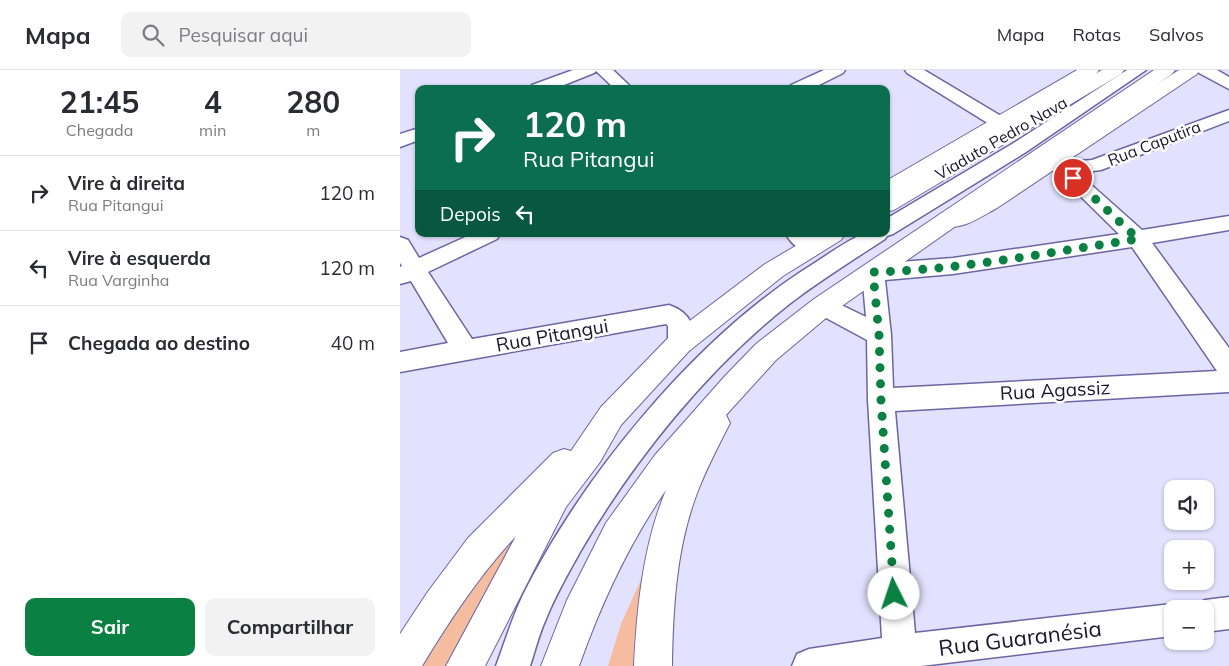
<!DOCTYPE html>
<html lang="pt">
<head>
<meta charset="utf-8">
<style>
	body { margin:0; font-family:Mulish,sans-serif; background:#f2f2f3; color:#2b2b33; height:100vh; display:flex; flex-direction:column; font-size:19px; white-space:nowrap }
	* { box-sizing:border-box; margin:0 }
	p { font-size:16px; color:#7c7c81 }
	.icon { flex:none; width:28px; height:28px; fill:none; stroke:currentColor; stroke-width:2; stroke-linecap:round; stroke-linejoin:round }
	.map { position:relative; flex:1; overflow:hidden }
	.panel { display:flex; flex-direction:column; background:#fff; width:400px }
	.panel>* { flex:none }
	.guide { position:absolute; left:15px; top:15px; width:475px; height:152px; border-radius:10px; box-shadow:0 1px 4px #0004; background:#0b6e4f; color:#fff; overflow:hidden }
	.tools { position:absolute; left:764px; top:410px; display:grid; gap:10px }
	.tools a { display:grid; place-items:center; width:50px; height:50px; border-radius:10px; background:#fff; box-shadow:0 1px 4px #0004; font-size:25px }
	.pin { position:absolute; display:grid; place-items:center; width:42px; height:42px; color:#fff; margin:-21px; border:2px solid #fff; border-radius:50%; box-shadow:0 1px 5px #0007 }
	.me { position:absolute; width:55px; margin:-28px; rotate:356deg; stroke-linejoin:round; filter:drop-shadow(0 0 4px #0008) }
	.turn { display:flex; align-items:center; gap:18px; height:105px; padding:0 25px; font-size:22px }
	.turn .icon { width:65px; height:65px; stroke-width:2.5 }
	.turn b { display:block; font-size:35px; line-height:42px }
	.then { display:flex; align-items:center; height:48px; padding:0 25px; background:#0003; gap:10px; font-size:19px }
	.eta { display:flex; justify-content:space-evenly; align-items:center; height:85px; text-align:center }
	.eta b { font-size:30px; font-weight:700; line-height:35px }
	.primary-button { display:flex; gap:10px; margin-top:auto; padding:10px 25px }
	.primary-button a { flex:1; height:58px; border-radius:10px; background:#0b8043; color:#fff; font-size:20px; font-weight:700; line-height:58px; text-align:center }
	.primary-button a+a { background:#f2f2f3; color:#2b2b33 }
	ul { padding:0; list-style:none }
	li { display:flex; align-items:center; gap:15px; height:75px; padding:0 25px; border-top:1px solid #e1e1e2 }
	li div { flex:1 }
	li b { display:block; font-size:19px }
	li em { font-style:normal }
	header { display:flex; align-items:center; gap:30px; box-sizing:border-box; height:70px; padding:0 25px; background:#fff; border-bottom:1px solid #e1e1e2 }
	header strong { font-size:24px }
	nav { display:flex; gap:28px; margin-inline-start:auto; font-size:18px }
	.search { width:350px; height:45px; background:#f2f2f3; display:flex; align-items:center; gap:12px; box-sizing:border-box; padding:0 18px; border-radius:10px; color:#7c7c81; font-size:19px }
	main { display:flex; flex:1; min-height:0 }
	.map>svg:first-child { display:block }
</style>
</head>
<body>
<header>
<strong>Mapa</strong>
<div class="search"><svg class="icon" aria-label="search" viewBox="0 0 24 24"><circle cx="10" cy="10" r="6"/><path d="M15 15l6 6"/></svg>Pesquisar aqui</div>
<nav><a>Mapa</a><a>Rotas</a><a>Salvos</a></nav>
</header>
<main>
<section class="panel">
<div class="eta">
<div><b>21:45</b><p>Chegada</p></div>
<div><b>4</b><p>min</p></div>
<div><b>280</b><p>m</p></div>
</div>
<ul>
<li><svg class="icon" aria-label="right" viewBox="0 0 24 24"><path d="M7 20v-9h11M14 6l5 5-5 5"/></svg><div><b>Vire à direita</b><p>Rua Pitangui</p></div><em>120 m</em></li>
<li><svg class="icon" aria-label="left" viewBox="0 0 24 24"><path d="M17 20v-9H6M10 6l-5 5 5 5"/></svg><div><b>Vire à esquerda</b><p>Rua Varginha</p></div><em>120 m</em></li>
<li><svg class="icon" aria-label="arrive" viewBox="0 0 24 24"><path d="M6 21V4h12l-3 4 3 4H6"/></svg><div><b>Chegada ao destino</b></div><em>40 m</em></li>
</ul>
<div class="primary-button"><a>Sair</a><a>Compartilhar</a></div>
</section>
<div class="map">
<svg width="829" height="596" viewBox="0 0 829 596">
	<rect width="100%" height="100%" fill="#e3e2fe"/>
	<path fill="#f6bca0" d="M134,447L50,596H18L89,491Z
		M257,474L246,596H208L221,554Z"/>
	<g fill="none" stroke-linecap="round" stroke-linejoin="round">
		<defs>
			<path id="minor" d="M173,0H213L233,19H215L196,1L194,3L154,19H130L132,15Z
				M424,0H445L443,3L411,19H389L391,15Z
				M505,0H524L606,49L609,53L606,57L600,58L594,57L507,3Z
				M727,0H746L626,82L493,164L487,166L485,169C453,190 419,211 388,235C306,300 233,391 180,482C168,504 155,526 146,549C139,564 135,581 130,596H96C105,572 112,548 123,525C182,407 291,274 402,201C414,194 453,166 464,164C470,162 479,164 486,164V149L612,74Z
				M797,0H817L829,7V19L799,3Z
				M829,40V51L701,100L678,103L742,160L829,146V160L752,173L829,278V322L495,341L515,563L772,534L784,539H772V566L521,596H392L397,584L409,579L482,568L468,330L467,270L415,242L411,236L415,230L423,227L431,230L466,247L462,202L465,196L473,194L553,188L719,164L666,112L663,108L666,104L647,99L645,95L647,91L654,89L668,92L692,90ZM732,177L817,301L493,318L491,265L485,210L553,204Z
				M19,58V70L0,77V64Z
				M72,164H100L97,169L28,202L72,269L269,235C290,242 299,259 289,280L280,283L271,280L268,273V256L266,254L0,302V282L48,273L11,211L0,214V197L2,196L0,193V167L8,170L19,188Z
				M386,164C401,164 413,161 422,176L419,181C405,185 392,176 386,164Z
				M829,527V559L805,562V539H792L794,535L805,530Z"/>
			<path id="major" d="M677,0H699L696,4L494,126L486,128V111Z
				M779,0H800L797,4L597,138C582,146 563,160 546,156L543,150L546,144L581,128Z"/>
			<path id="highway" d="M702,0H724L721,4L494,140L486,142V125Z
				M754,0H775L772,4L432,243L376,290L326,345L330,353C318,377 305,401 296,426C276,480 273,539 272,596H234C237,537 243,475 266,420C228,475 201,534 179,596H141L167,530L206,453L255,385L325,306L356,274L414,229Z
				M416,164H445L441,170L383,206L289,281L221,355L200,392L166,437L85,596H46L116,466C79,506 50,550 22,596H0V564L27,523L68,468L153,383L164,379L171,381L201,337L271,265L365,194Z"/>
		</defs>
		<use href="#minor" stroke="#6b65a3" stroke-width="3"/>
		<use href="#major" stroke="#6b65a3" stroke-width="2"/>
		<use href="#highway" stroke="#6b65a3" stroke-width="2"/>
		<use href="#minor" fill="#fff" fill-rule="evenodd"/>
		<use href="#major" fill="#fff" fill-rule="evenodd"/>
		<use href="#highway" fill="#fff" fill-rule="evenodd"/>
	</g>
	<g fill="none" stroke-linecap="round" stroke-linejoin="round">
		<path stroke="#0b8043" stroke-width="9" stroke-dasharray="0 16.2" d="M494,524L481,330L479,265L473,202C562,200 650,182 738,169L673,108"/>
	</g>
	<g text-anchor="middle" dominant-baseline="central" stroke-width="5" stroke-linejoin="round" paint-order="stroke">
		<g font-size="16" fill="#19162e" stroke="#fff">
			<text transform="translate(601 68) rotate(-30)">Viaduto Pedro Nava</text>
			<text transform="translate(754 73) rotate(-21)">Rua Caputira</text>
		</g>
		<g font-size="19" fill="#19162e" stroke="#fff">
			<text transform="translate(152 265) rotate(-10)">Rua Pitangui</text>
			<text transform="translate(655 320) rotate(-3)">Rua Agassiz</text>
		</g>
		<g font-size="22" fill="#19162e" stroke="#fff">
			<text transform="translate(620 568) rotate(-7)">Rua Guaranésia</text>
		</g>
	</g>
</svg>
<div class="tools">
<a><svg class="icon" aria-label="sound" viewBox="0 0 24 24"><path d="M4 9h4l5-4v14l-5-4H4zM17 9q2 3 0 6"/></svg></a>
<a>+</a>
<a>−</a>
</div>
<div class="pin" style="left:673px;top:108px;background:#d93025"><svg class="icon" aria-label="arrive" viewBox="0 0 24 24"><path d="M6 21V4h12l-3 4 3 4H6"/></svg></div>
<svg class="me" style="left:494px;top:524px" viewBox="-20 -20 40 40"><circle r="19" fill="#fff"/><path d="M0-13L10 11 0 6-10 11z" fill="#0b8043"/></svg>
<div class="guide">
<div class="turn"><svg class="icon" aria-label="right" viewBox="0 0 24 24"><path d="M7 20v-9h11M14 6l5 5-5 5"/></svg><div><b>120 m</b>Rua Pitangui</div></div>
<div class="then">Depois<svg class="icon" aria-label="left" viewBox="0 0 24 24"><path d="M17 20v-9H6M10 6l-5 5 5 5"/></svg></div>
</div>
</div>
</main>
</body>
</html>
